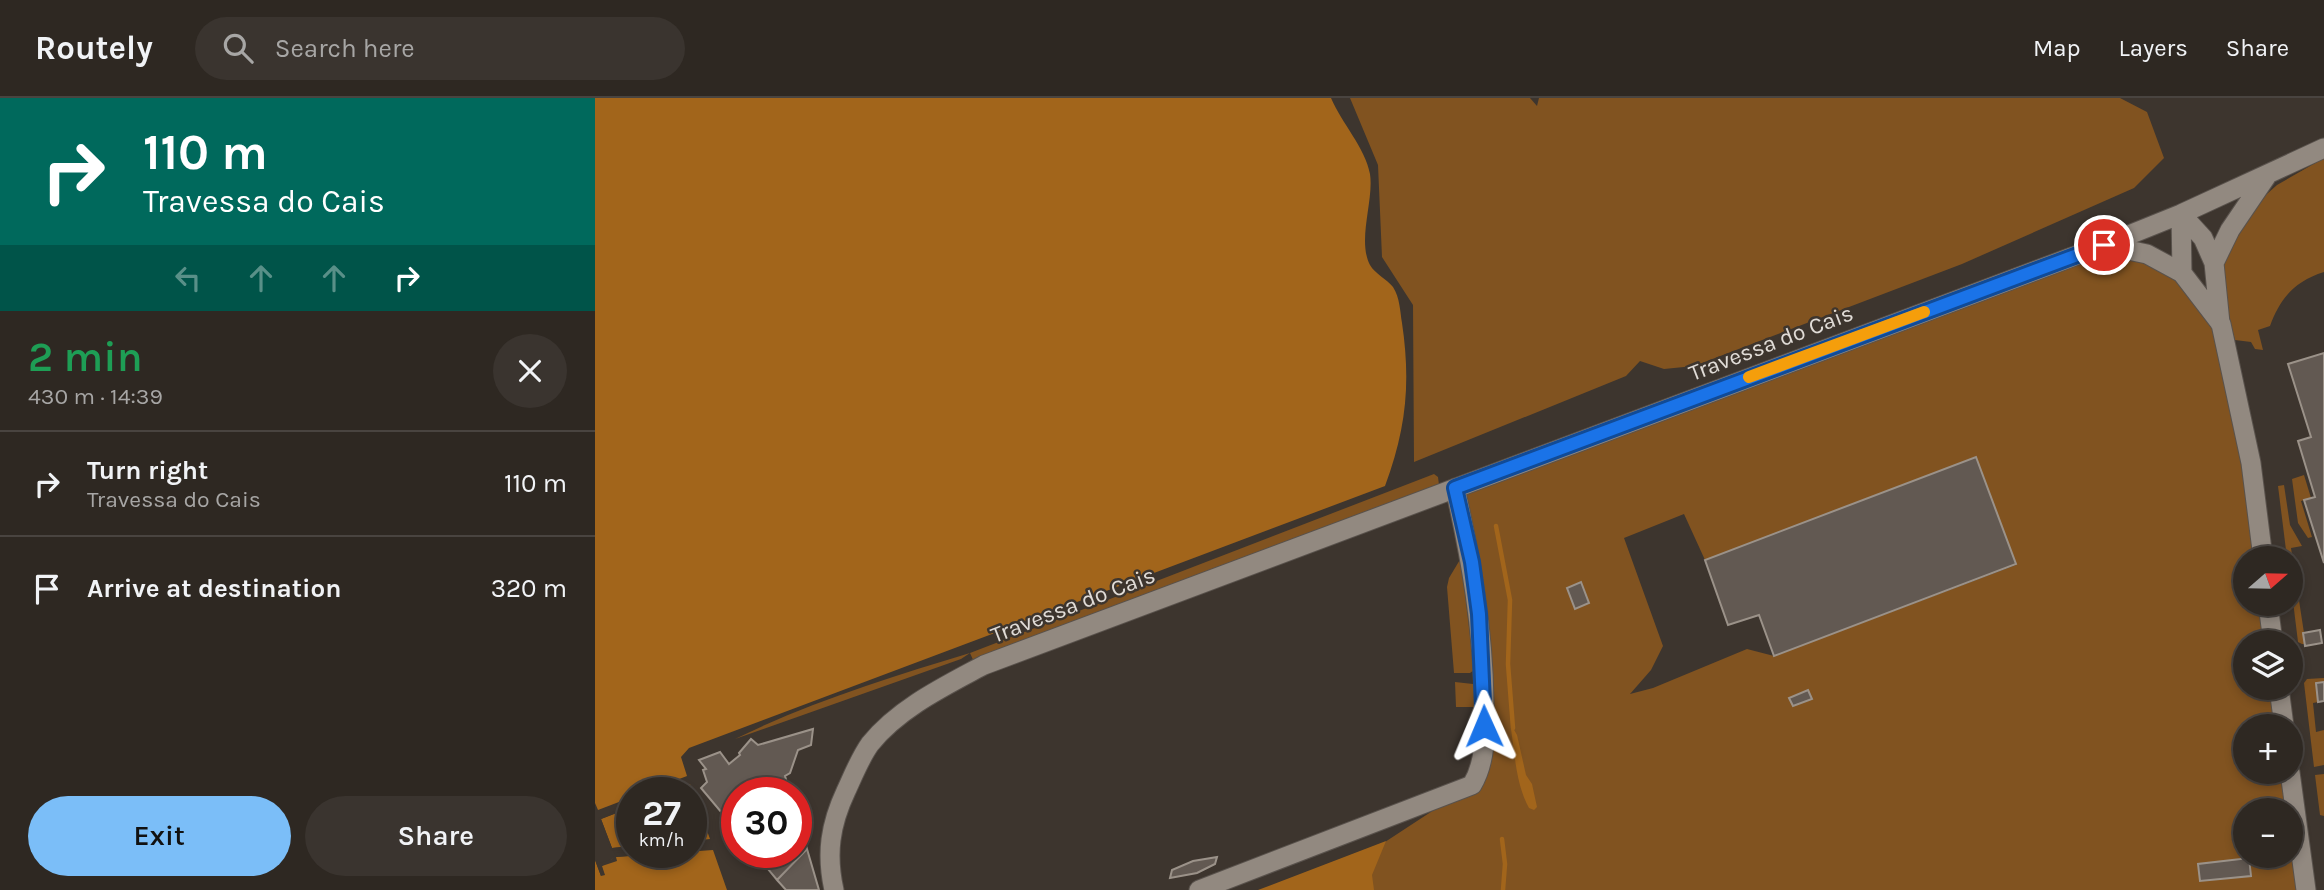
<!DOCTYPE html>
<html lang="en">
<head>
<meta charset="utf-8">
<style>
	body { margin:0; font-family:Karla,sans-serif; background:#3a342f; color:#f1f3f6; height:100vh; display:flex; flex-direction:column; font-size:26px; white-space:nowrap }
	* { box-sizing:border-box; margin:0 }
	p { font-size:23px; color:#a7a6a5 }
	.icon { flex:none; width:38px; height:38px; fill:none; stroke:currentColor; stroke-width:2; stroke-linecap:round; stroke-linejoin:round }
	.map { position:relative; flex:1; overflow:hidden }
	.side { display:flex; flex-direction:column; background:#2e2822; width:595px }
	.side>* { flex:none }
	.guide { background:#00695c; color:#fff; overflow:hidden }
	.needle { width:46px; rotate:70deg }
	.tools { position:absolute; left:1638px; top:448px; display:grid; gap:14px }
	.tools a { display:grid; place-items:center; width:70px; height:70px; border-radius:50%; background:#2e2822; box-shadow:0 4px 10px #0003,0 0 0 2px #494440; font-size:35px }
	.speed { position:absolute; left:21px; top:679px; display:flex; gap:14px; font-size:35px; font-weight:700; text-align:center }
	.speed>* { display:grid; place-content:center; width:91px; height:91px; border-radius:50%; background:#2e2822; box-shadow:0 4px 10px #0003,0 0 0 2px #494440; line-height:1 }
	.speed small { font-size:18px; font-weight:400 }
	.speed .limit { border:10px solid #d22; background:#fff; color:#111 }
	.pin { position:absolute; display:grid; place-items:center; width:60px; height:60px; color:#fff; margin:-30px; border:4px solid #fff; border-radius:50%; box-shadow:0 2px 7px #0007 }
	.me { position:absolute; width:77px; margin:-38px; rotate:359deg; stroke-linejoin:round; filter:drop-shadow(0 0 5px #0008) }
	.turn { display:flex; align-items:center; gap:24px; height:147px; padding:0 28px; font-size:32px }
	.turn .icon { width:91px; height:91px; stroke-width:2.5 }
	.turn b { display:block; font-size:49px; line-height:60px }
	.lanes { display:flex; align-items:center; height:66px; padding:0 28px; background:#0003; justify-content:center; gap:35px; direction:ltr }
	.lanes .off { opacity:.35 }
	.round { display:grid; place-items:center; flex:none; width:74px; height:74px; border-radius:37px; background:#3a342f }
	.summary { display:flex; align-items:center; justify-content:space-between; height:119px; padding:0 28px }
	h1 { font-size:42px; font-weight:600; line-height:52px; color:#1e9e55 }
	.cta { display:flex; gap:14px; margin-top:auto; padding:14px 28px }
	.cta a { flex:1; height:80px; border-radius:42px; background:#7bbef8; color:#111; font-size:28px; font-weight:600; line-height:80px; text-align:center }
	.cta a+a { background:#3a342f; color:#f1f3f6 }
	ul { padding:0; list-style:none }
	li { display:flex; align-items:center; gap:21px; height:105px; padding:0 28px; border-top:2px solid #494440 }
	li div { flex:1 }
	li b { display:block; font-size:26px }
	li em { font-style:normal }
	header { display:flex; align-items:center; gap:42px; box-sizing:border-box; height:98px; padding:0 35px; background:#2e2822; border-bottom:2px solid #494440 }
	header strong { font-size:33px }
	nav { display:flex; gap:38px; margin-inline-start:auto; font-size:24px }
	.search { width:490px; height:63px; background:#3a342f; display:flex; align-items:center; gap:18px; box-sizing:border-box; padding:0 24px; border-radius:38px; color:#a7a6a5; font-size:26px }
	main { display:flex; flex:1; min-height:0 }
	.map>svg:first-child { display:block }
</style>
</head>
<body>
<header>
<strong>Routely</strong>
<div class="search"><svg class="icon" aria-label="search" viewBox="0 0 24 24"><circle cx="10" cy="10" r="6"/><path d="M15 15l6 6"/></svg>Search here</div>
<nav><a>Map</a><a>Layers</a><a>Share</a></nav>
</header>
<main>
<section class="side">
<div class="guide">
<div class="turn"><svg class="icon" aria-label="right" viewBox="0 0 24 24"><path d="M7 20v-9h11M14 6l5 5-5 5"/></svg><div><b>110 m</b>Travessa do Cais</div></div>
<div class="lanes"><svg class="icon off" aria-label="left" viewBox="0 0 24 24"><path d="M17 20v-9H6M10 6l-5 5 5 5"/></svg><svg class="icon off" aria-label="ahead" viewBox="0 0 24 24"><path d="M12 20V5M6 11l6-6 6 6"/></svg><svg class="icon off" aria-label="ahead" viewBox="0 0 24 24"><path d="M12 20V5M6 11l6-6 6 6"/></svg><svg class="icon" aria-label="right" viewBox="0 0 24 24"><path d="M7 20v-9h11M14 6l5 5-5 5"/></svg></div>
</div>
<div class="summary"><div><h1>2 min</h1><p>430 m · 14:39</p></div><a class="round"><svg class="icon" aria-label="close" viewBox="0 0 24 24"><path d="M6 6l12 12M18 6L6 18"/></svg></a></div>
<ul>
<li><svg class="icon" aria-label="right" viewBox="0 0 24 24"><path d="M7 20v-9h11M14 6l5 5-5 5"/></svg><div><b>Turn right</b><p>Travessa do Cais</p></div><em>110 m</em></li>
<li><svg class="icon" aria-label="arrive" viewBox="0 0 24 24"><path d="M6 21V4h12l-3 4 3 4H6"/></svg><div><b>Arrive at destination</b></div><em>320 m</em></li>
</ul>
<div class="cta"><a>Exit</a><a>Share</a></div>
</section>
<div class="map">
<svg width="1729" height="792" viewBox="0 0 1729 792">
	<rect width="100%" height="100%" fill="#3d352e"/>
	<path fill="#815320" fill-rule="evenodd" d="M755,0H935L942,8L944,0H1525L1552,14L1569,60L1539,90L1367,166L1099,268L1069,271L1045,263L1031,278L819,364L818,207L787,159L783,67Z
		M1729,60V174C1700,183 1685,200 1675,228L1663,232L1668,252L1660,251L1656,244L1640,242L1629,202L1628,165L1655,111L1682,87Z
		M1509,147L1587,175L1626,226L1668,460H1650V506H1673L1678,544H1650V590H1684L1689,628H1650V674H1695L1711,792H665L790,744L877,687L889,628L860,390ZM1381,359L1421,467L1179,558L1152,551L1058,590L1035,596L1056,572L1068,548L1029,440L1089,416L1110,462ZM1650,712H1696V758H1650Z
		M839,376L843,379L844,387L379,564L375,555L366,561L140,641C215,604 296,579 375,555Z
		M1709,377L1716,400L1706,403L1717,439L1713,440L1703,425L1697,381Z
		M1689,387L1695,427L1707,448L1696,450L1709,535V546H1707L1703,544L1696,487V460H1692L1683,388Z
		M866,460L879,572L875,575H859L852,489L854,480Z
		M1729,580V584L1721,585L1723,604L1718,605L1721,634L1729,632V667L1719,669L1709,585L1712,581Z
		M860,584L878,586L882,595V609H861Z
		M1729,676V718L1725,717L1720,677Z"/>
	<path fill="#a2651b" d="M0,0H736C747,26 770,49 775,76C779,103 762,142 775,167C780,176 792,181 798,189C805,200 805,213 807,225C816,286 811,331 790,388L94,650L86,659L92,678L48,695H37V699L3,712L0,705Z
		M918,630L922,637L931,677L937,686L942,709L939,712L934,710C921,686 920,658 916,631Z
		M95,686L115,741L96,743V695H73Z
		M37,709V748L17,750L6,721Z
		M791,743L777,777L779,792H663Z
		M118,752L132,792H0V762L6,778L7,768L20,759Z"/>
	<path fill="#3d352e" d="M37,706V709L6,721L17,750L37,748V752L16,753L3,720Z
		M89,754L21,759L22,763L7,768L10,777L6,778L0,762V758L5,765L17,761L20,755Z"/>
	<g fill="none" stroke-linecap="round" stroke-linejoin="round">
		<path stroke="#a2651b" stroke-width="4.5" d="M901,428L915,502L913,566L918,630
			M907,741L910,766L908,792"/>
	</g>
	<path fill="#625952" stroke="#9b9289" stroke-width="2" d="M1729,255V465L1709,402L1720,399L1703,343L1716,339L1693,266Z
		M1381,359L1421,466L1179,558L1164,517L1133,527L1110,462Z
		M986,484L994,505L980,511L972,490Z
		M1725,532L1727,545L1710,548L1708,535Z
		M1729,584V603L1723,604L1721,585Z
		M1213,592L1217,601L1198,608L1194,600Z
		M218,631L216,647L203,652L195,675L190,678L195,695H142V733L106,690L112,684L108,672L111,671L104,662L125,654L134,666L145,657L144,655L156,641L163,647Z
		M201,716L212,751L182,782L159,754H201Z
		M212,751L224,792H191L182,782Z
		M622,759L620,766L602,775L575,780L577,772L598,763Z
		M1654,760L1656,778L1605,783L1603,766Z"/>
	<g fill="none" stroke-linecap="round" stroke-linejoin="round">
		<defs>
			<path id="minor" d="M1586,116L1608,140L1619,165L1625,225
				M1586,116L1587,175
				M1509,147L1552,156L1587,175L1626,226L1656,365L1668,460
				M1619,165L1635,132L1671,79
				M1673,506L1678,544
				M1684,590L1689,628
				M1695,674L1711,792
				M239,792C231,756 235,727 251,693C258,678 265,660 275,646C304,610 350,588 389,567L1509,147L1586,116L1729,50
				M604,792L877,687C892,662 890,631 889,603C888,530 876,461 860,390"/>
		</defs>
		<use href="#minor" stroke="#59524c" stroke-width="21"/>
		<use href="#minor" stroke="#928980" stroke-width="19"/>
	</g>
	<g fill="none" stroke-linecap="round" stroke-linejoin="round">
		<defs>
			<path id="route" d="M889,628L884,516L877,464L860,390L1509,147"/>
		</defs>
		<use href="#route" stroke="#114b97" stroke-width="18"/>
		<use href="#route" stroke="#1a73e8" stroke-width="12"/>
		<path stroke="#f59e0b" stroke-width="12" d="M1154,279L1329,214"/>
	</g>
	<g text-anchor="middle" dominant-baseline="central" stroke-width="5" stroke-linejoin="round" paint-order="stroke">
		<g font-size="23" fill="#e1dcd7" stroke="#3d352e">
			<text transform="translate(1176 245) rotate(-21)">Travessa do Cais</text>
			<text transform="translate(478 507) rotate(-21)">Travessa do Cais</text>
		</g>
	</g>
</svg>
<div class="tools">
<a><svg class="needle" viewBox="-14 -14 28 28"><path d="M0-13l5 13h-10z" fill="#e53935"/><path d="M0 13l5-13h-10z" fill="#a7a6a5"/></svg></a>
<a><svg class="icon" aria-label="layers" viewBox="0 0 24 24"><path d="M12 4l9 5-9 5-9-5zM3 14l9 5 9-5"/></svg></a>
<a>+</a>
<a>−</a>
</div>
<div class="speed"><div>27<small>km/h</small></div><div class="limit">30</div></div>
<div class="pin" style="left:1509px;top:147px;background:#d93025"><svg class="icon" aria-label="arrive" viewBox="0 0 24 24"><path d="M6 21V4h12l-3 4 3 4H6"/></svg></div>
<svg class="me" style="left:889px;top:628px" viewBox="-20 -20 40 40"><path d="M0-17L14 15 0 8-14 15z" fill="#1a73e8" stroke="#fff" stroke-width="4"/></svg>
</div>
</main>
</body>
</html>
